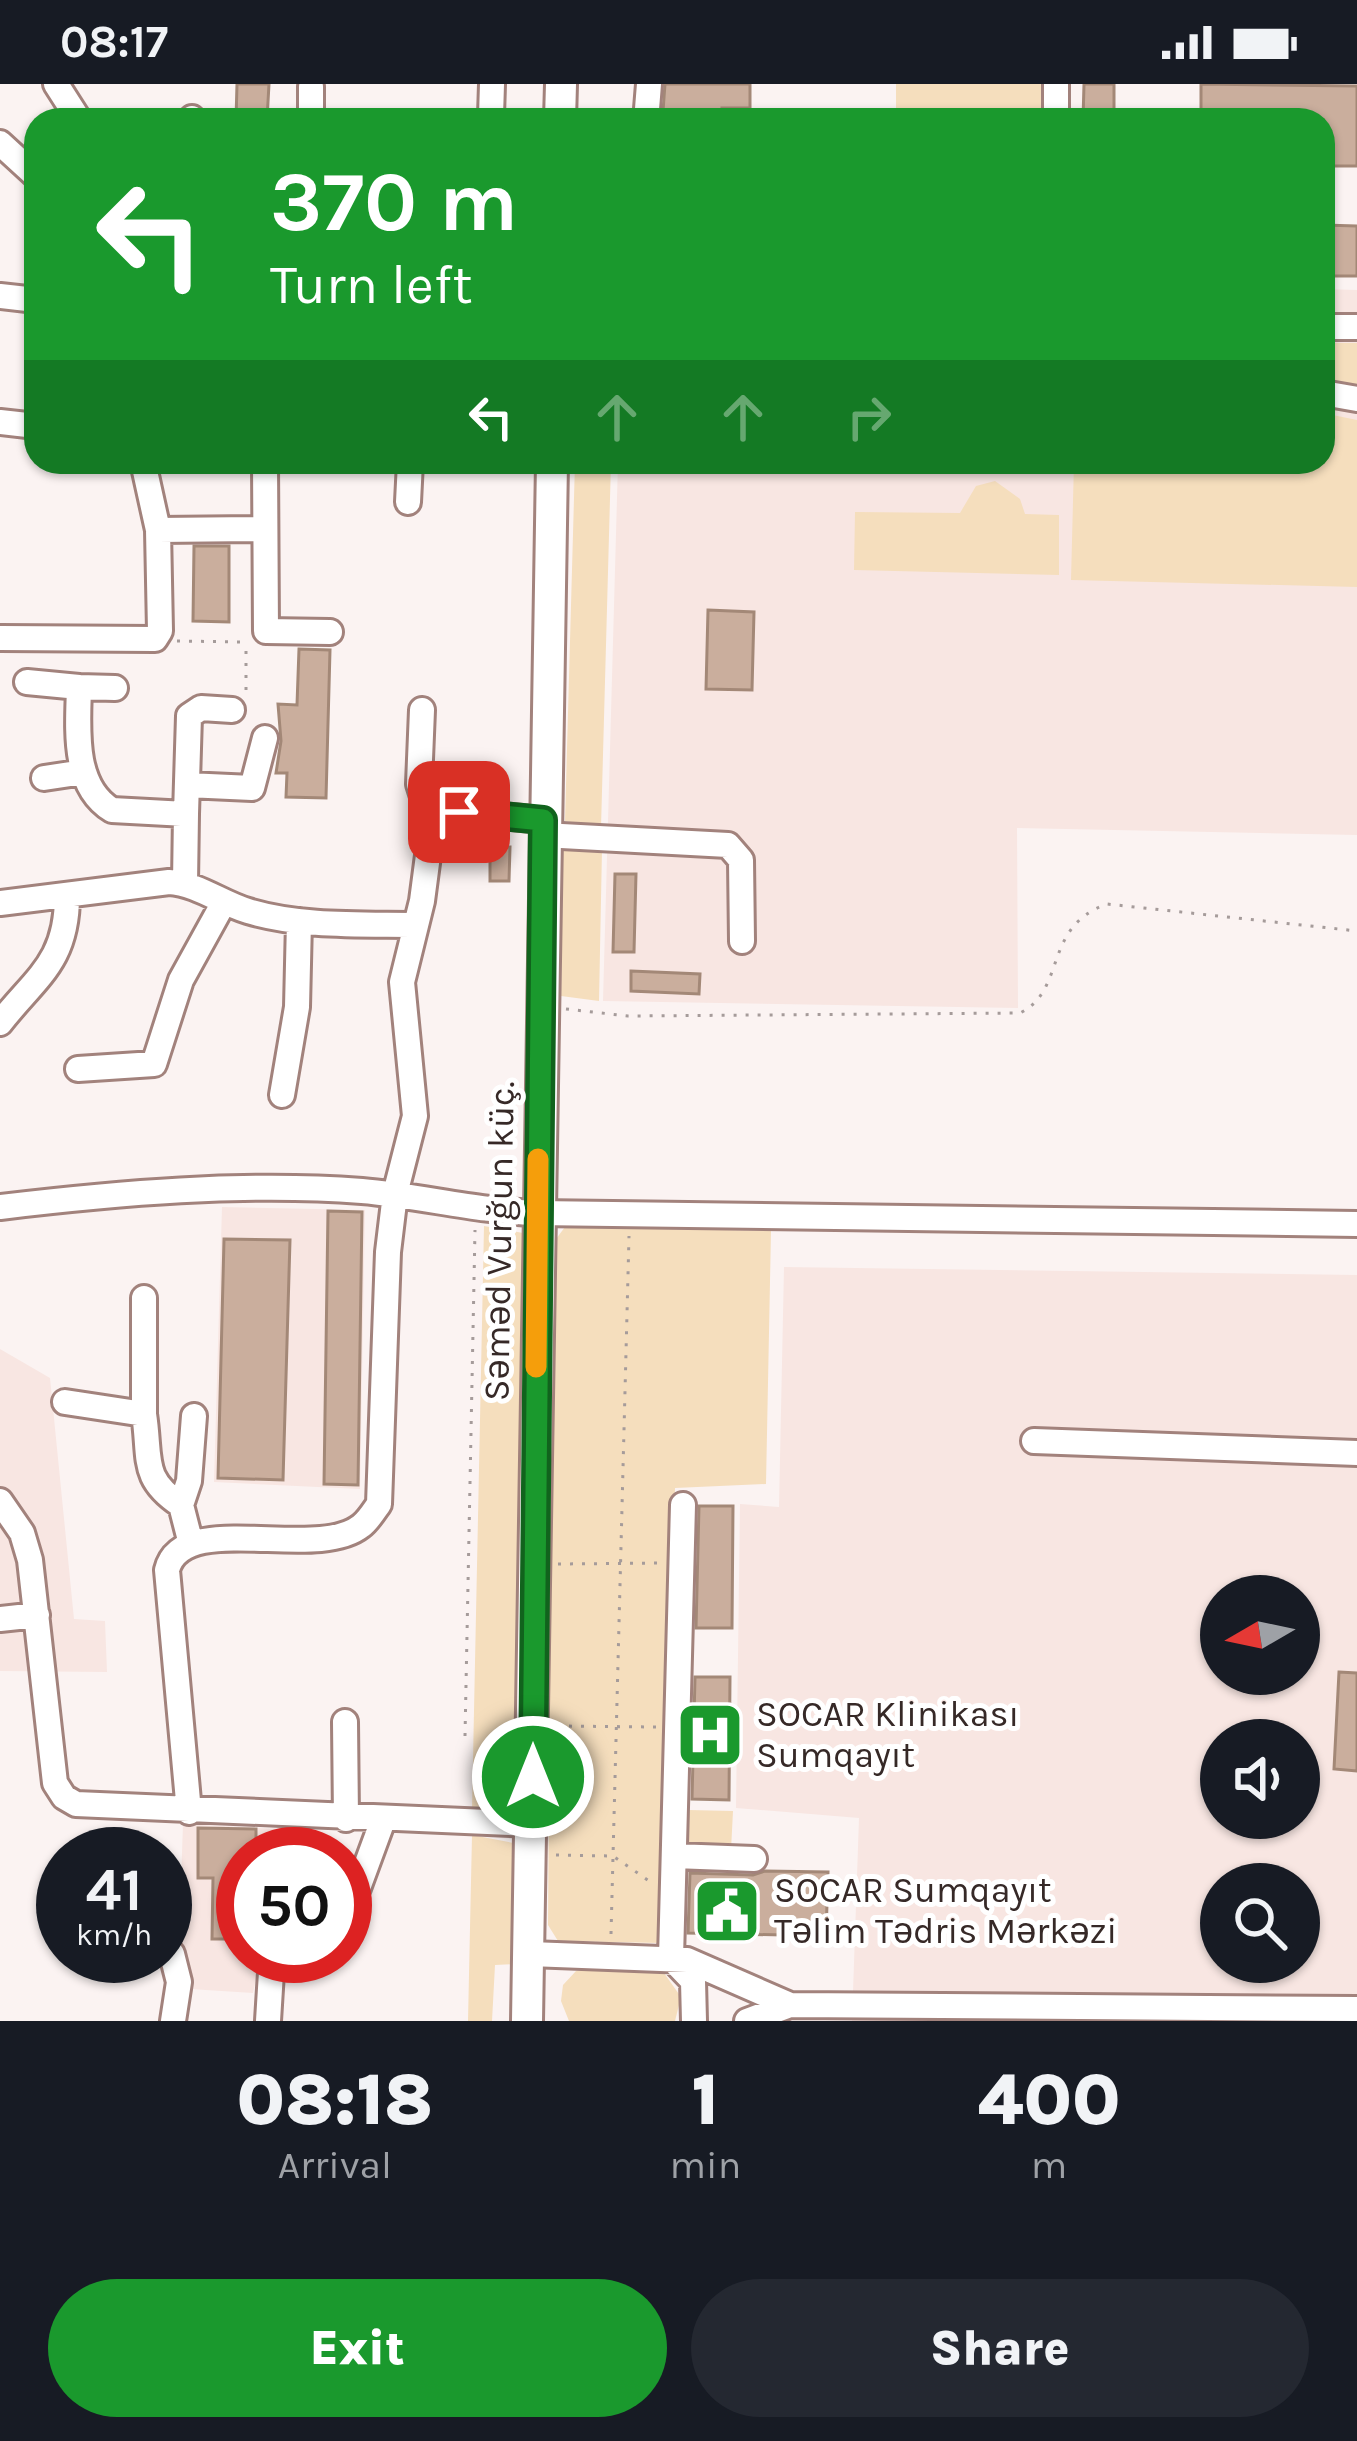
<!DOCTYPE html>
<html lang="en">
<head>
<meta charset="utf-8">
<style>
	body { margin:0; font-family:Karla,sans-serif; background:#242831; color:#f1f3f6; height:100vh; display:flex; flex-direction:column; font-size:45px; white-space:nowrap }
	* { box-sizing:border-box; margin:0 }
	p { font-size:39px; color:#9ea1a6 }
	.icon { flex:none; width:66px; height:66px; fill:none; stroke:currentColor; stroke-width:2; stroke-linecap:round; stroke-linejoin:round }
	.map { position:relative; height:1937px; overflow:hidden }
	.side { display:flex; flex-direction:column; background:#171b24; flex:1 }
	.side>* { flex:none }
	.top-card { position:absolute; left:24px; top:24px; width:1311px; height:366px; border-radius:36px; box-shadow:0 3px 9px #0004; background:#1a992d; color:#fff; overflow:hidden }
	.needle { width:78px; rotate:261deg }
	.controls { position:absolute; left:1200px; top:1491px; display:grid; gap:24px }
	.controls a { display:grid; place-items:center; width:120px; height:120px; border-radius:50%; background:#171b24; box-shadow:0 3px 9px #0004; font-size:60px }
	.speed { position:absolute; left:36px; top:1743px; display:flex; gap:24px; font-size:60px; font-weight:700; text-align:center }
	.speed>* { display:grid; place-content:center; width:156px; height:156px; border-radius:50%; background:#171b24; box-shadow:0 3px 9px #0004; line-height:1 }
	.speed small { font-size:30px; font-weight:400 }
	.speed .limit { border:18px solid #d22; background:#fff; color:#111 }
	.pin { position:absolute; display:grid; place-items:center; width:102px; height:102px; color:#fff; margin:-51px; border-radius:24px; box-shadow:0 6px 18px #0006 }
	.me { position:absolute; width:132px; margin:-66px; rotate:0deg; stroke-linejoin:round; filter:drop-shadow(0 0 9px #0008) }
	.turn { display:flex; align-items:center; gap:42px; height:252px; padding:0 48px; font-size:54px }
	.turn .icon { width:156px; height:156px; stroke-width:2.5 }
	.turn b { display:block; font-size:84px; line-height:102px }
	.lanes { display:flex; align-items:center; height:114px; padding:0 48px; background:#0003; justify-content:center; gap:60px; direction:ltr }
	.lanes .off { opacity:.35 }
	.eta { display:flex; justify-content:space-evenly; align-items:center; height:204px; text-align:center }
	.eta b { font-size:72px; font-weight:800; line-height:84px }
	.cta { display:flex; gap:24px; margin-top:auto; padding:24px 48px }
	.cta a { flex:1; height:138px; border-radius:72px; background:#1a992d; color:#fff; font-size:48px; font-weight:800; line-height:138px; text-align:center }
	.cta a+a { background:#242831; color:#f1f3f6 }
	.status { display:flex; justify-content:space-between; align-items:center; height:84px; padding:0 60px; background:#171b24; direction:ltr }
	.status svg { height:33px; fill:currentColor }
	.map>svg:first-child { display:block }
</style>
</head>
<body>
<div class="status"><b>08:17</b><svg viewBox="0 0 49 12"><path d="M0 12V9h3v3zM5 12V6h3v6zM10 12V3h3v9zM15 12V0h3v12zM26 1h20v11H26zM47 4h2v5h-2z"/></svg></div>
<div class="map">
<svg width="1357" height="1937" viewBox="0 0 1357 1937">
	<rect width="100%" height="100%" fill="#fbf3f2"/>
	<path fill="#f8e6e2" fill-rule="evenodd" d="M1323,205L1357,206V751L1017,744L1018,924L603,917L618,378H1323Z
		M222,1123L365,1126L360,1405L214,1398Z
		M784,1183L1357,1191V1937H852L859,1734L736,1724L740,1420L779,1423ZM1221,1512H1299V1590H1221ZM1221,1656H1299V1734H1221ZM1221,1800H1299V1878H1221Z
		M0,1265L50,1294L74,1535L105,1537L107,1588L0,1587Z
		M183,1740L320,1747L317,1770H243V1872H261L253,1909L190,1905L179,1855Z"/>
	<path fill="#f5debd" d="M896,0H1046L1045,36H896Z
		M1323,259H1357V303L1323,297Z
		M1323,329L1357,336V503L1071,496L1074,378H1323Z
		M575,378H611L601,744L565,737Z
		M995,397L1020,415L1025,430L1059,431V491L854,486L855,428L960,429L976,402Z
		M602,765L599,917L561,912L563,767Z
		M484,1142L523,1149L519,1716L472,1724Z
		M565,1143L771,1147L766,1400L675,1404L661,1859L558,1857L548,1841L553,1159Z
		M688,1726L733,1727L731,1766L686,1764Z
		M472,1751L519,1760L516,1880L495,1881L492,1937H468Z
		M592,1885L664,1889L681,1913L675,1937H569L561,1917L563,1901L576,1887Z"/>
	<path fill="#caae9d" stroke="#a38877" stroke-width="3" d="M237,0H269L267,36H236Z
		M665,0H750V24H722V36H677V27H663Z
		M1084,0H1114V36H1083Z
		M1201,0L1357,2V82H1323V36H1201Z
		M1323,141L1357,142V192H1323Z
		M194,462H229V538L193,537Z
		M708,526L754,528L752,606L706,605Z
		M299,565L330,566L326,714L286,713L287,689H276L281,657L278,620L297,621Z
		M490,762L510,763L509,797H490Z
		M615,790H636L634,868H613Z
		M631,887L700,890L699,910L631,907Z
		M328,1127L362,1128L358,1401L324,1400Z
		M224,1155L290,1156L283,1396L218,1394Z
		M699,1422H733L732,1544H696Z
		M1339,1588L1357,1589V1687L1334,1685Z
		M695,1593H730L729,1716L692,1715Z
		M198,1744L256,1745V1770H243V1855H212L213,1794H198Z
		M765,1787L828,1788L826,1852L688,1849L690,1789L753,1791Z"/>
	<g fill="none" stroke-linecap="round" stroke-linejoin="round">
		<defs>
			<path id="minor" d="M56,0L79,36
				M647,25L649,0
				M491,32L492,0
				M192,36V34
				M311,36V3
				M1056,36V0
				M0,59L36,92
				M0,212L36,216
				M1323,243H1357
				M1323,309L1357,315
				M0,338L36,342
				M265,378L266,547L330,548
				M408,418L410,378
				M158,446L265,445
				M0,554L155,555L160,547L158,446L143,378
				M27,598L79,603C78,643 72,702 112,726L186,730L185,799
				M79,603L115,604
				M422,626L419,700L432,741
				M44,694L84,688
				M187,701L252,704L265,654
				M186,730L189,632L201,624L232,626
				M543,751L728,761L741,776L742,857
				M0,819L169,798C198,800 221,819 248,827C301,843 361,840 416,841
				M0,939C36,893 67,878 67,812
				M78,985L154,980L181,896L224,818
				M282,1011L297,923L299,837
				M0,1123C118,1109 243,1098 362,1107C421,1112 477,1127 537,1129L1357,1140
				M65,1318L144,1330C151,1375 140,1394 181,1421L191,1460
				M144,1330V1214
				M1034,1357L1357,1369
				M0,1417L22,1449L30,1476L55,1699L64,1713L76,1720L533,1740
				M181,1421L189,1397L194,1332
				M683,1421L671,1874L693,1897L694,1937
				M0,1535L37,1531
				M345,1638L346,1735
				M189,1728L167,1486C182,1425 316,1478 361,1442C368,1437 374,1427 379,1420L388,1168L395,1110L415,1032L402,898L422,817L432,741L459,728L543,736
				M674,1772L754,1775
				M345,1818L358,1804L383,1736
				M165,1868L172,1870L179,1898L173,1937
				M530,1870L687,1876L790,1921L747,1937
				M790,1921L1357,1925
				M268,1937L272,1872"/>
			<path id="major" d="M560,36L561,0
				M527,1937L552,378"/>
		</defs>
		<use href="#minor" stroke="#a2827c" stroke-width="30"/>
		<use href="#major" stroke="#a2827c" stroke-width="36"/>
		<path stroke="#a59b9a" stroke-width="3" stroke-dasharray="3 9" stroke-linecap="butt" d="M177,557L245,558
			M246,606V560
			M566,925L628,932L1020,929C1067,906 1042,843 1107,820L1357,847
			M558,1480L663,1479
			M557,1642L656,1643
			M465,1652L475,1146
			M556,1771L613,1772L652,1799
			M611,1850L629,1152"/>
		<use href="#minor" stroke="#fff" stroke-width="24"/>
		<use href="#major" stroke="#fff" stroke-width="30"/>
	</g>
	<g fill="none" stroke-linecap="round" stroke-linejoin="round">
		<defs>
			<path id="route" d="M459,728L543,736L533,1693"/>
		</defs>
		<use href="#route" stroke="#11631d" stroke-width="30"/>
		<use href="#route" stroke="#1a992d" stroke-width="21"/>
		<path stroke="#f59e0b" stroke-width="21" d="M536,1283L538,1075"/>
	</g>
	<defs>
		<symbol id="hospital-square" viewBox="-11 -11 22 22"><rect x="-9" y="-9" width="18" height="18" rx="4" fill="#1a992d" stroke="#fff"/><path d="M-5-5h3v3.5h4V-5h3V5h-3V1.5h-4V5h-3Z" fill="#fff"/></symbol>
		<symbol id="civic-square" viewBox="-11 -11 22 22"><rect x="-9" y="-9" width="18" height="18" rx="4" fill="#1a992d" stroke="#fff"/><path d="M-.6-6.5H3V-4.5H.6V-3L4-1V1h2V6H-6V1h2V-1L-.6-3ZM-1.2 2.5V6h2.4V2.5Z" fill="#fff"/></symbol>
	</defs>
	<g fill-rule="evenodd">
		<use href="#hospital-square" x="672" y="1613" width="76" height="76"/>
		<use href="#civic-square" x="689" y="1789" width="76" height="76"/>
	</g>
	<g text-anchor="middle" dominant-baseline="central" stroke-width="10" stroke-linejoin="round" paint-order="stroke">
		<g font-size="36" fill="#362927" stroke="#fff">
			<text transform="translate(499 1157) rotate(-89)">Səməd Vurğun küç.</text>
		</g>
		<g font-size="36" fill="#362927" stroke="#fff" text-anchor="start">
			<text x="756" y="1630">SOCAR Klinikası<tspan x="756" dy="41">Sumqayıt</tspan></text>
			<text x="774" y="1806">SOCAR Sumqayıt<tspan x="774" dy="41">Təlim Tədris Mərkəzi</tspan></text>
		</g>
	</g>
</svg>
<div class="controls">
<a><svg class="needle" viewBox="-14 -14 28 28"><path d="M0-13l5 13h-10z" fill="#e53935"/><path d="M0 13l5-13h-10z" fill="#9ea1a6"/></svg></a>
<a><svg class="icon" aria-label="sound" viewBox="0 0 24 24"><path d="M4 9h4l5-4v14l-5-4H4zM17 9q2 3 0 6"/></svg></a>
<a><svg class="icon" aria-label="search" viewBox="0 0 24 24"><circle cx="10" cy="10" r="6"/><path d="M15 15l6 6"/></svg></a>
</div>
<div class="speed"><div>41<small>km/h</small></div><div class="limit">50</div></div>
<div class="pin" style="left:459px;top:728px;background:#d93025"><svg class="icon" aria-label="arrive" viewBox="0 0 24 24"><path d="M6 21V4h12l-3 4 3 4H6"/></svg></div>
<svg class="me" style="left:533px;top:1693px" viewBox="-20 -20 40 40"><circle r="17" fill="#1a992d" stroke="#fff" stroke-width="3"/><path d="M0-11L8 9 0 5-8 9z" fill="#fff"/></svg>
<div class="top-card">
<div class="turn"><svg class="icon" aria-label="left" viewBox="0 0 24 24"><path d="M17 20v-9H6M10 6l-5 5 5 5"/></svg><div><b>370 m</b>Turn left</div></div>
<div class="lanes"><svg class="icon" aria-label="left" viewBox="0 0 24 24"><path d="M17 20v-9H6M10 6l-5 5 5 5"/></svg><svg class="icon off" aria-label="ahead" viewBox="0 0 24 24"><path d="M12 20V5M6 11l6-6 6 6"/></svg><svg class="icon off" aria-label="ahead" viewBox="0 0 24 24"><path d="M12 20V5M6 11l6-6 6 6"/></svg><svg class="icon off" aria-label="right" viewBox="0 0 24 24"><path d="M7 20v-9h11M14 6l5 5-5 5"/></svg></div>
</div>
</div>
<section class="side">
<div class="eta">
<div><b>08:18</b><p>Arrival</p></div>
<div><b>1</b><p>min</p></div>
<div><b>400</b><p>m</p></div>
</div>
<div class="cta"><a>Exit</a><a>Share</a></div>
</section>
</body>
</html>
